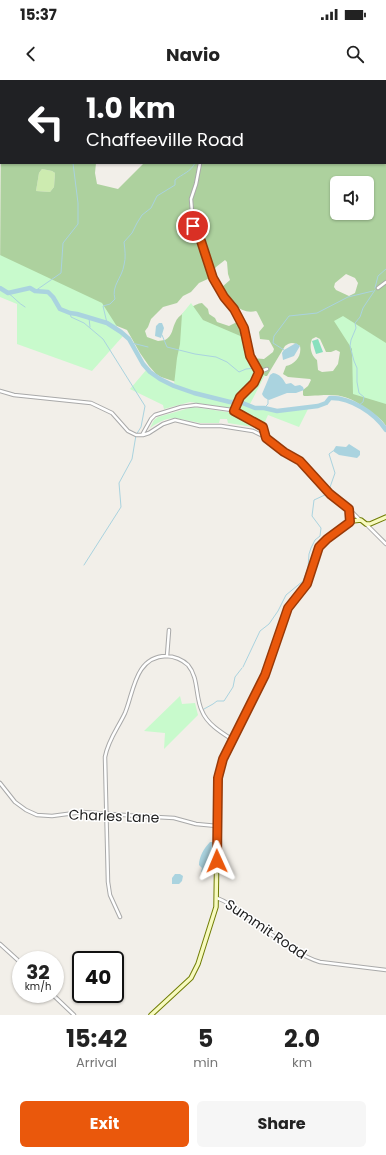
<!DOCTYPE html>
<html lang="en">
<head>
<meta charset="utf-8">
<style>
	body { margin:0; font-family:Poppins,sans-serif; background:#f6f6f6; color:#222; height:100vh; display:flex; flex-direction:column; font-size:15px; white-space:nowrap }
	* { box-sizing:border-box; margin:0 }
	p { font-size:13px; color:#767676 }
	.icon { flex:none; width:22px; height:22px; fill:none; stroke:currentColor; stroke-width:2; stroke-linecap:round; stroke-linejoin:round }
	.map { position:relative; height:935px; overflow:hidden }
	.details { display:flex; flex-direction:column; background:#fff; flex:1 }
	.details>* { flex:none }
	.hud { position:absolute; left:0px; top:0px; width:386px; height:84px; box-shadow:0 1px 3px #0004; background:#202124; color:#fff; overflow:hidden }
	.tools { position:absolute; left:330px; top:96px; display:grid; gap:8px }
	.tools a { display:grid; place-items:center; width:44px; height:44px; border-radius:6px; background:#fff; box-shadow:0 1px 3px #0004; font-size:20px }
	.speed { position:absolute; left:12px; top:871px; display:flex; gap:8px; font-size:20px; font-weight:700; text-align:center }
	.speed>* { display:grid; place-content:center; width:52px; height:52px; border-radius:50%; background:#fff; box-shadow:0 1px 3px #0004; line-height:1 }
	.speed small { font-size:10px; font-weight:400 }
	.speed .limit { border:2px solid #111; border-radius:6px; background:#fff; color:#111 }
	.pin { position:absolute; display:grid; place-items:center; width:34px; height:34px; color:#fff; margin:-17px; border:2px solid #fff; border-radius:50%; box-shadow:0 1px 4px #0007 }
	.me { position:absolute; width:44px; margin:-22px; rotate:359deg; stroke-linejoin:round; filter:drop-shadow(0 0 3px #0008) }
	.turn { display:flex; align-items:center; gap:14px; height:84px; padding:0 20px; font-size:18px }
	.turn .icon { width:52px; height:52px; stroke-width:2.5 }
	.turn b { display:block; font-size:28px; line-height:34px }
	.eta { display:flex; justify-content:space-evenly; align-items:center; height:68px; text-align:center }
	.eta b { font-size:24px; font-weight:700; line-height:28px }
	.primary-button { display:flex; gap:8px; margin-top:auto; padding:8px 20px }
	.primary-button a { flex:1; height:46px; border-radius:6px; background:#ea580c; color:#fff; font-size:16px; font-weight:700; line-height:46px; text-align:center }
	.primary-button a+a { background:#f6f6f6; color:#222 }
	.status { display:flex; justify-content:space-between; align-items:center; height:28px; padding:0 20px; background:#fff; direction:ltr }
	.status svg { height:11px; fill:currentColor }
	header { display:flex; justify-content:space-between; align-items:center; height:52px; padding:0 20px; background:#fff; font-size:18px; font-weight:700 }
	.map>svg:first-child { display:block }
</style>
</head>
<body>
<div class="status"><b>15:37</b><svg viewBox="0 0 49 12"><path d="M0 12V9h3v3zM5 12V6h3v6zM10 12V3h3v9zM15 12V0h3v12zM26 1h20v11H26zM47 4h2v5h-2z"/></svg></div>
<header><svg class="icon" aria-label="back" viewBox="0 0 24 24"><path d="M15 5l-7 7 7 7"/></svg>Navio<svg class="icon" aria-label="search" viewBox="0 0 24 24"><circle cx="10" cy="10" r="6"/><path d="M15 15l6 6"/></svg></header>
<div class="map">
<svg width="386" height="935" viewBox="0 0 386 935">
	<rect width="100%" height="100%" fill="#f2efe9"/>
	<path fill="#cdebb0" d="M42,89L52,91L55,93L54,107L50,112L36,111L39,93Z"/>
	<path fill="#add19e" fill-rule="evenodd" d="M183,0H307L182,1Z
		M386,26V346C381,338 375,335 367,329C342,311 334,315 304,316L303,315V310L308,306L311,300L310,299L288,297L283,294L286,286C295,284 302,276 300,266C295,263 291,261 285,266L267,296H264L254,292L185,305L161,297L156,294L149,286L140,273L127,250L0,199L1,42V83H96L95,93L97,104L118,109L144,83H385ZM42,89L52,91L55,93L54,107L50,112L36,111L39,93ZM337,103H367V133H337ZM225,180L227,182L228,194L230,200L222,207L221,210C229,222 242,235 256,231L257,232L264,246L259,252L260,259L269,260L274,269L273,272L264,279L251,278L240,243L237,242L229,246L217,242L215,238L209,234L208,229L202,223C195,223 179,235 176,241C172,248 173,256 165,260L158,261L147,257L145,251L148,247L151,239L163,227L177,223L183,216L191,212L199,203L210,198L216,187ZM346,194L355,198L358,203L355,213L349,216L336,210L334,207L335,203ZM316,257L320,259L326,272H331L336,270L340,272L338,284L333,291L322,292L318,290L317,280C311,276 309,266 312,259Z"/>
	<path fill="#c8facc" d="M0,175L102,223L123,256L92,291L17,264V224L0,217Z
		M191,223L203,240L245,258L249,281L255,290L256,295L253,301L239,315L232,328L190,322L164,329L163,325L130,309L147,289L159,298L174,305L177,278L180,264L182,234Z
		M343,236L386,263V324L353,314L352,269L334,241Z
		M261,294L265,295L250,324C268,335 291,330 310,325L299,347L268,335L264,344C255,340 242,338 238,328C243,314 259,307 261,294Z
		M193,327L234,333L246,341L262,348L269,356L253,347L228,343L227,339H220L219,343C213,343 206,343 200,343C175,339 173,333 150,348L154,340L158,337Z
		M180,616L182,624L195,623L198,635L164,669L165,653L144,651Z"/>
	<path fill="#88e0be" d="M318,259L323,272L316,274L312,261Z"/>
	<path fill="#aad3df" d="M159,243H162L164,248L161,258L155,256L156,246Z
		M296,263L300,266L294,276L283,280L282,273L284,270Z
		M273,293C280,294 283,299 286,304L291,303L295,306L300,305L303,307L304,310L296,313H287L269,320C266,319 263,317 262,314L270,295Z
		M349,364L360,371V375L357,378L339,375L333,371L336,366L346,367Z
		M210,762H213C216,770 213,780 211,789L201,792L202,788L199,785C199,777 204,768 210,762Z
		M175,794H180L183,796L182,801L179,804H172V798Z"/>
	<g fill="none" stroke-linecap="round" stroke-linejoin="round">
		<path stroke="#aad3df" stroke-width="1" d="M229,1L230,0
			M375,208L378,196L386,189
			M35,211L61,193L63,163L78,144V123L73,83
			M8,213C14,217 18,223 25,227
			M70,233L71,237L84,243L103,259L145,326L141,347L136,355L132,379L119,403L121,427L84,485
			M89,238L90,247
			M107,243L103,226L110,224L115,219C111,206 122,198 124,185C126,178 125,170 124,162L132,153L137,143L142,135L151,128L157,116L175,105V100C182,94 191,92 195,83
			M162,255L167,267L195,274L216,277L227,282L239,292L246,289L255,288
			M132,263L148,267
			M284,270L273,263L274,256L289,236L317,233L348,217L373,211
			M348,321L359,325L363,322L364,317L359,313L357,302V288L354,281L350,266L351,260L356,248L355,243L360,237L363,228L375,210
			M264,328L268,324V319
			M329,410L335,393L329,374L333,371
			M243,587L260,551L269,544L278,531L286,515L303,501L308,488L309,474L311,468L315,460L320,456L321,448L312,436L314,420L327,414
			M204,629L213,624L217,621H224L233,607L235,597L242,588"/>
		<path stroke="#aad3df" stroke-width="4.5" d="M0,208L8,213L30,208L35,211L48,212L53,217L60,229L70,233L77,234L107,243L121,252L129,259L143,284L150,292L160,299L174,306L194,313L230,322H240L255,328H264L277,331L318,326L326,323L330,318C350,317 375,333 386,350"/>
		<defs>
			<path id="street" d="M59,0L61,1
				M381,0L383,1
				M155,1L156,0
				M385,3H386
				M200,83L196,104L191,119L193,146L201,161L213,198L223,217L234,229L244,248L250,276L259,292L254,303L241,317L234,331
				M378,208L386,202
				M259,292L267,289
				M0,311L14,315L91,323L112,333L128,351L136,355H143L149,353L163,344L175,340L200,346H221L253,351L263,356L284,372L300,381L330,414L342,422L360,440
				M142,355L151,339L155,335L181,327L196,325L232,330L263,347L266,358
				M349,430L350,442
				M366,444L386,464
				M167,576L169,550
				M0,703L15,722L26,730L37,735L52,736L82,732L138,736L174,738L196,744L217,746
				M217,818C228,822 237,829 246,836C266,850 298,876 320,882L386,890
				M120,837L110,815L108,802L105,677C108,660 118,648 125,633C134,611 135,577 166,576C174,576 183,580 188,585C199,598 195,617 202,631C207,644 222,653 233,660
				M0,864L21,883
				M52,914L74,935"/>
			<path id="secondary" d="M151,935L191,898L198,884L216,827L218,698L223,679L265,595L288,528L307,504L319,467L327,459L352,441L361,440L366,444H370L386,437"/>
		</defs>
		<use href="#street" stroke="#a9a9a9" stroke-width="4.5"/>
		<use href="#secondary" stroke="#707d05" stroke-width="5.5"/>
		<use href="#street" stroke="#fff" stroke-width="2.5"/>
		<use href="#secondary" stroke="#f7fabf" stroke-width="3.5"/>
	</g>
	<g fill="none" stroke-linecap="round" stroke-linejoin="round">
		<defs>
			<path id="route" d="M193,146L201,161L213,198L224,217L234,229L244,248L250,276L259,292L254,303L240,317L234,331L263,347L266,358L284,372L300,381L330,414L349,429L350,442L327,459L319,467L307,504L288,528L265,595L223,679L218,698L217,781"/>
		</defs>
		<use href="#route" stroke="#983908" stroke-width="10"/>
		<use href="#route" stroke="#ea580c" stroke-width="7"/>
	</g>
	<g text-anchor="middle" dominant-baseline="central" stroke-width="3" stroke-linejoin="round" paint-order="stroke">
		<g font-size="14" fill="#222" stroke="#fff">
			<text transform="translate(114 736) rotate(2)">Charles Lane</text>
			<text transform="translate(266 849) rotate(34)">Summit Road</text>
		</g>
	</g>
</svg>
<div class="tools">
<a><svg class="icon" aria-label="sound" viewBox="0 0 24 24"><path d="M4 9h4l5-4v14l-5-4H4zM17 9q2 3 0 6"/></svg></a>
</div>
<div class="speed"><div>32<small>km/h</small></div><div class="limit">40</div></div>
<div class="pin" style="left:193px;top:146px;background:#d93025"><svg class="icon" aria-label="arrive" viewBox="0 0 24 24"><path d="M6 21V4h12l-3 4 3 4H6"/></svg></div>
<svg class="me" style="left:217px;top:781px" viewBox="-20 -20 40 40"><path d="M0-17L14 15 0 8-14 15z" fill="#ea580c" stroke="#fff" stroke-width="4"/></svg>
<div class="hud">
<div class="turn"><svg class="icon" aria-label="left" viewBox="0 0 24 24"><path d="M17 20v-9H6M10 6l-5 5 5 5"/></svg><div><b>1.0 km</b>Chaffeeville Road</div></div>
</div>
</div>
<section class="details">
<div class="eta">
<div><b>15:42</b><p>Arrival</p></div>
<div><b>5</b><p>min</p></div>
<div><b>2.0</b><p>km</p></div>
</div>
<div class="primary-button"><a>Exit</a><a>Share</a></div>
</section>
</body>
</html>
